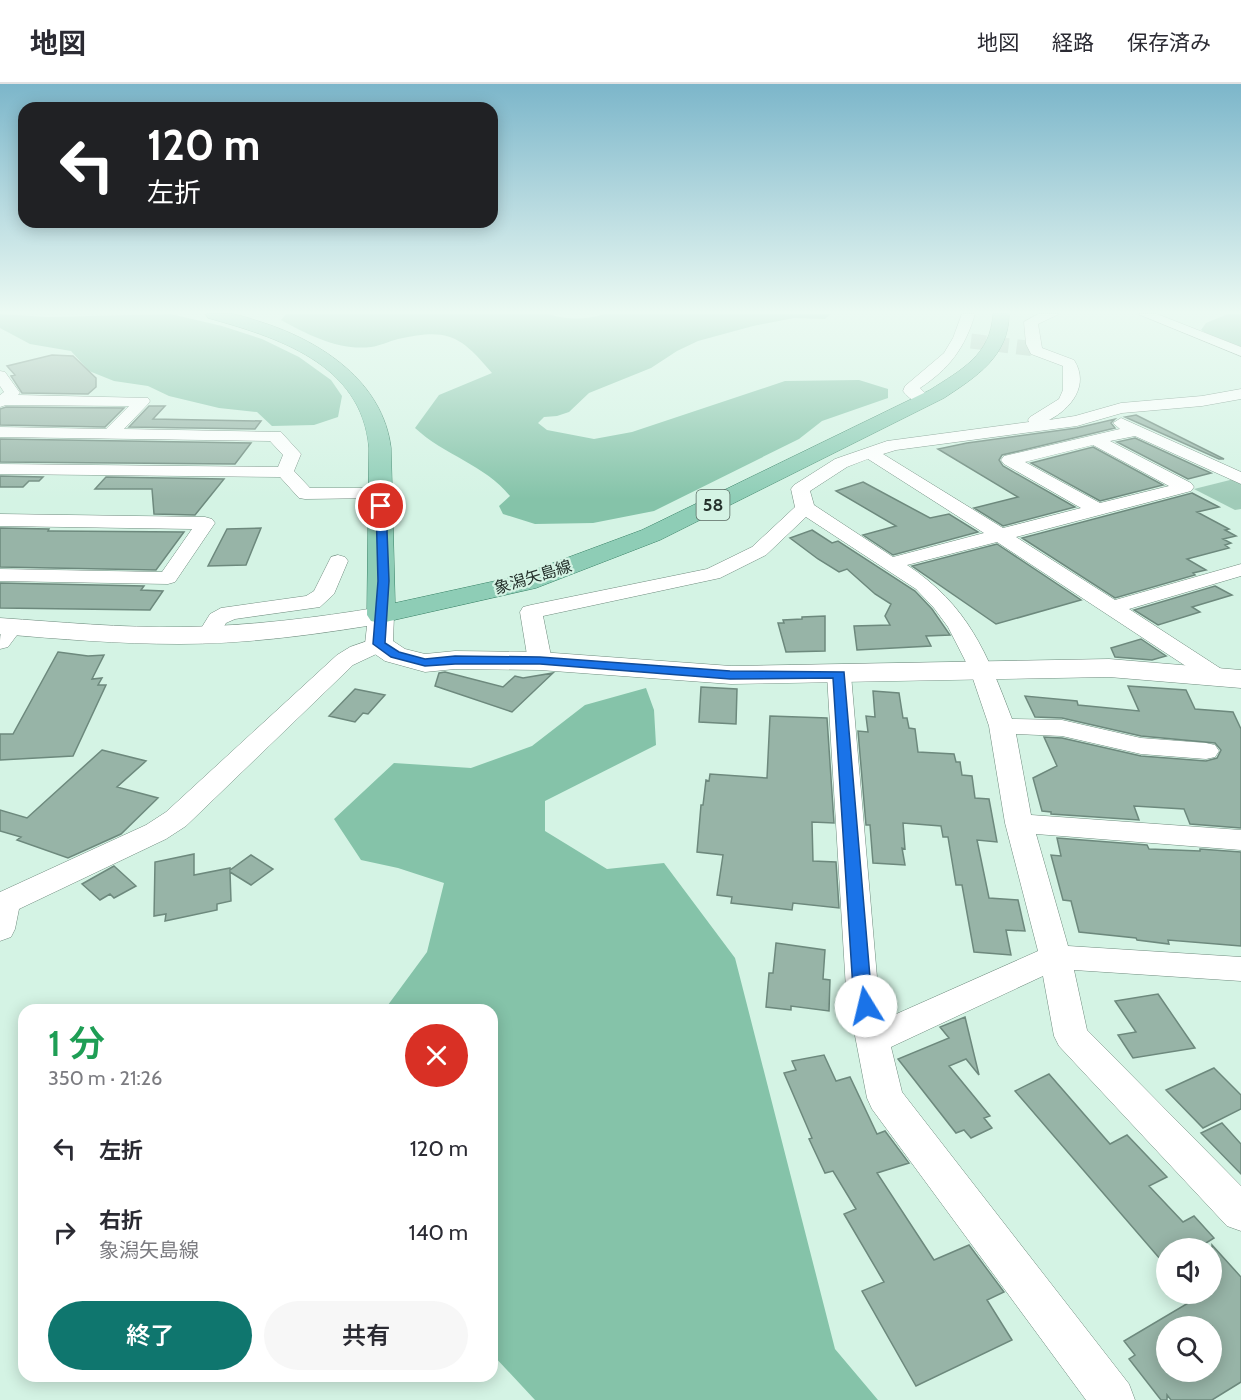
<!DOCTYPE html>
<html lang="ja">
<head>
<meta charset="utf-8">
<style>
	body { margin:0; font-family:Cabin,"Noto Sans JP",sans-serif; background:#f7f7f7; color:#2b2b33; height:100vh; display:flex; flex-direction:column; font-size:22px; white-space:nowrap }
	* { box-sizing:border-box; margin:0 }
	p { font-size:20px; color:#7c7c81 }
	.icon { flex:none; width:33px; height:33px; fill:none; stroke:currentColor; stroke-width:2; stroke-linecap:round; stroke-linejoin:round }
	.map { position:relative; flex:1; overflow:hidden }
	.drawer { position:absolute; left:18px; top:920px; width:480px; height:378px; display:flex; flex-direction:column; background:#fff; border-radius:18px; box-shadow:0 3px 15px #0003 }
	.drawer>* { flex:none }
	.guide { position:absolute; left:18px; top:18px; width:480px; height:126px; border-radius:18px; box-shadow:0 3px 15px #0003; background:#202124; color:#fff; overflow:hidden }
	.controls { position:absolute; left:1156px; top:1154px; display:grid; gap:12px }
	.controls a { display:grid; place-items:center; width:66px; height:66px; border-radius:50%; background:#fff; box-shadow:0 3px 15px #0003; font-size:30px }
	.pin { position:absolute; display:grid; place-items:center; width:51px; height:51px; color:#fff; margin:-26px; border:3px solid #fff; border-radius:50%; box-shadow:0 2px 6px #0007 }
	.me { position:absolute; width:66px; margin:-33px; rotate:351deg; stroke-linejoin:round; filter:drop-shadow(0 0 4px #0008) }
	.turn { display:flex; align-items:center; gap:21px; height:126px; padding:0 30px; font-size:27px }
	.turn .icon { width:78px; height:78px; stroke-width:2.5 }
	.turn b { display:block; font-size:42px; line-height:51px }
	.round { display:grid; place-items:center; flex:none; width:63px; height:63px; border-radius:32px; background:#f7f7f7 }
	.head { display:flex; align-items:center; justify-content:space-between; height:102px; padding:0 30px }
	h1 { font-size:36px; font-weight:600; line-height:45px; color:#1e9e55 }
	.cta { display:flex; gap:12px; margin-top:auto; padding:12px 30px }
	.cta a { flex:1; height:69px; border-radius:36px; background:#0f766e; color:#fff; font-size:24px; font-weight:600; line-height:69px; text-align:center }
	.cta a+a { background:#f7f7f7; color:#2b2b33 }
	ul { padding:0; list-style:none }
	li { display:flex; align-items:center; gap:18px; height:84px; padding:0 30px }
	li div { flex:1 }
	li b { display:block; font-size:22px }
	li em { font-style:normal }
	header { display:flex; align-items:center; gap:36px; box-sizing:border-box; height:84px; padding:0 30px; background:#fff; border-bottom:2px solid #e1e1e2 }
	header strong { font-size:28px }
	nav { display:flex; gap:33px; margin-inline-start:auto; font-size:21px }
	.map>svg:first-child { display:block }
</style>
</head>
<body>
<header>
<strong>地図</strong>
<nav><a>地図</a><a>経路</a><a>保存済み</a></nav>
</header>
<div class="map">
<svg width="1241" height="1316" viewBox="0 0 1241 1316">
	<rect width="100%" height="100%" fill="#d4f3e4"/>
	<path fill="#a0cbb8" d="M1234,395L1241,399V425L1235,426L1194,405Z"/>
	<path fill="#85c3a9" d="M0,230L48,233L171,230L222,242L262,255L299,273L331,296L342,312L338,333L314,341L272,342L257,328L219,324L169,312L148,302L114,297L89,287L71,267L30,260L0,244Z
		M286,230H548C568,236 585,236 604,230H831L825,235L794,234L753,242L698,257L677,267L651,284L589,309L569,328L557,332L544,333L538,339L547,346L594,355L632,348L785,297L859,296L888,305V314L822,337L799,355L654,427L593,439L535,440L503,430L499,422L510,412C485,381 444,371 415,344L439,311L492,289C460,251 448,244 398,255C389,257 380,262 371,263C340,267 308,251 281,236Z
		M1228,230H1241V263L1210,252L1201,246L1206,239Z
		M646,604L654,626L656,661L545,717V747L607,785L664,779L735,874L835,1265L878,1316H535L492,1270V926L385,925L427,868L444,799L398,784L361,776L334,735L394,679L471,684L532,662L585,621Z"/>
	<path fill="#97b4a7" stroke="#6d897d" stroke-width="1.5" fill-rule="evenodd" d="M52,271L73,272L96,294V303L88,310L22,309L11,292L15,291L7,282Z
		M149,322H165L153,335L261,337L255,345L129,343Z
		M6,323L124,324L105,343L0,341V325Z
		M1136,331L1224,375H1219L1125,333Z
		M1115,335L1111,339L1115,344L1002,371L999,376L1003,382L1075,423L1003,442L974,424L1018,413L938,365L967,359L1077,344Z
		M1135,354L1211,389L1188,395L1117,358Z
		M0,355L251,359L235,380L0,378Z
		M1093,363L1163,401L1100,417L1031,379Z
		M0,392L43,393L39,397H29L23,403H0Z
		M106,393L224,395L195,431L154,430L152,405H95Z
		M863,398L930,434L949,430L978,448L893,471L863,451L896,442L836,407Z
		M1192,409L1219,423L1197,428L1229,445L1225,446L1236,452L1223,455L1231,459L1225,461L1229,464L1187,475L1206,486L1193,489L1195,491L1115,514L1022,454Z
		M0,444L49,445L48,447H52L184,448L156,486L0,483Z
		M261,444L246,481L208,482L227,445Z
		M812,446L832,459L838,457L915,507L932,525L950,551L926,552L931,562L857,566L854,542L890,541L885,532L891,520L875,510L847,485L839,488L818,475L790,454Z
		M997,460L1081,516L996,540L912,482Z
		M0,499L144,502L141,506L163,507L150,526L0,524Z
		M1215,502L1232,511L1192,523L1200,528L1158,541L1134,526Z
		M825,532V567L786,568L778,539H784L783,536L802,535V533Z
		M1141,555L1166,572L1152,576L1115,573L1111,564Z
		M58,568L88,572L104,571L92,595L102,594L98,601H106L73,672L0,676V650H13Z
		M445,588L503,603L515,592L523,594L553,589L512,628L435,602L439,589Z
		M1128,602L1186,606L1195,625L1233,628L1241,645V744L1190,740L1184,725L1134,722L1139,736L1051,730V728L1042,727L1033,694L1057,682L1044,653L1062,654L1141,672L1206,677L1217,674L1221,666L1215,659L1141,652L1062,634L1035,633L1025,612L1077,617L1078,621L1139,627Z
		M701,603L737,605L736,640L699,638Z
		M355,605L385,611L368,630L363,629L355,638L329,632Z
		M873,607L899,609L903,634H907L909,644L915,645L918,668L954,670L956,678H960L962,691L972,692L975,714L989,715L997,758L977,756L989,814L1018,816L1025,847L1006,846L1011,871L974,868L962,801H956L948,753H943L941,742L903,739L905,765L902,764L905,781L873,779L870,741H866L858,647L868,648L866,632L875,633Z
		M770,632L827,634L834,739L812,738L813,777L836,778L839,824L793,819L792,826L731,819L732,813L717,811L723,771L697,768L701,721H703L706,696L709,697L710,690L767,694Z
		M102,666L146,677L117,703L158,714L121,750L68,774L17,756L21,753L0,747V726L27,734Z
		M1057,754L1147,761L1149,765L1200,767V765L1241,768V862L1168,856L1169,860L1137,856L1136,854L1079,848L1071,817L1063,816L1051,771L1061,772Z
		M194,770V791L230,784V786L251,771L273,785L251,801L230,788L231,817L217,820V826L165,837L166,830L154,832L155,778Z
		M114,782L136,802L114,814L110,810L100,816L82,800Z
		M776,859L825,866L823,895L830,896L829,927L791,922V926L766,923L769,889H773Z
		M1158,910L1195,964L1133,974L1118,951L1136,948L1115,917Z
		M965,933L979,991L966,975L949,982L990,1032L984,1034L992,1044L971,1054L964,1046L956,1049L898,975L949,954L940,943Z
		M824,971L836,997L850,993L877,1050L885,1047L909,1079L877,1089L934,1176L969,1161L1004,1208L987,1216L1012,1256L916,1302L862,1207L884,1198L844,1130L856,1125L833,1087L825,1089L809,1055L812,1054L784,989L796,986L792,977Z
		M1214,984L1241,1011V1025L1203,1044L1166,1006Z
		M1049,990L1110,1060L1127,1051L1167,1093L1149,1102L1183,1138L1194,1132L1214,1154L1198,1164H1167V1183L1015,1007Z
		M1222,1039L1241,1060V1090L1201,1049Z
		M1212,1161L1241,1193V1298L1212,1316H1171L1167,1311V1316H1161L1129,1275L1135,1271L1124,1257L1205,1209H1212ZM1167,1242H1212V1287H1167Z"/>
	<g fill="none" stroke-linecap="round" stroke-linejoin="round">
		<path stroke="#b1ccbf" stroke-width="15" stroke-dasharray="15 8" stroke-linecap="butt" d="M971,257L1035,265"/>
		<defs>
			<path id="minor" d="M962,230H975C965,264 949,285 920,304L932,316L930,319C919,322 909,315 903,307L905,302L944,269L953,254Z
				M1038,230H1059L1038,240L1042,264L1074,276C1090,301 1071,325 1049,336L1075,332L1121,319L1202,312L1241,305V315L1202,322L1122,329L1077,342L896,366L883,370L1003,444L1081,424L1004,380L1001,376L1004,372L1120,345L1113,339L1121,334L1241,388V400L1135,352L1110,357L1191,399L1194,403L1191,407L1016,453L1115,516L1241,480V492L1129,525L1223,586L1227,591L1223,596L1215,598L1207,596L997,458L907,481C968,521 987,569 1012,635L1062,636L1141,654L1206,659L1215,661L1219,667L1215,673L1206,675L1141,670L1062,652L1016,650L1031,731L1241,746V766L1036,750L1068,862L1241,873V897L1074,886L1087,946L1241,1102V1147L1227,1142L1059,962L1054,952L1043,892L891,963L902,1008L1129,1300L1135,1316H1086L872,1025L867,1014L846,905L827,591L831,586L839,584L847,586L851,591L878,905L885,935L1038,867L1005,739L989,642L970,586L948,543L934,524L916,505L806,433L766,471L720,494L543,532L552,577L548,582L540,584L532,582L528,577L520,528L523,523L531,521L707,485L752,463L795,423L791,405L794,401L835,375L887,357L1029,338L1028,336L1030,333L1059,315L1063,306V282L1031,270L1026,260L1024,238ZM1093,361L1169,402L1100,419L1025,378ZM868,375L984,449L893,473L814,421L810,407L847,383Z
				M1138,230H1157L1241,263V272Z
				M0,287L5,288L20,309L18,311L148,314L150,317L148,320L124,345L281,348L301,370L294,387L310,404H380L386,405L389,409L386,413L380,414L305,415L299,414L280,393L0,390V380L278,383L283,371L270,357L0,353V343L106,345L129,322L6,321L0,323V311L4,308L0,302Z
				M0,430L205,433L212,435L215,439L175,498L168,500L0,497V485L162,488L192,445L0,442Z
				M338,471L345,473L348,477L334,510L320,523L235,535L226,539L216,556L208,558L200,556L197,551L210,530L221,524L306,512L314,507L331,473Z
				M12,536L20,538L23,543L8,563L0,565C0,551 0,540 12,536Z
				M379,553L387,555L390,560L387,565L353,581L186,742L166,755L19,825L15,845L11,853L0,857V808L146,741L166,728L337,571L350,563Z"/>
			<path id="tertiary" d="M381,523L391,525L394,531L393,557L405,565L425,570L455,567L540,568L731,582L1109,575L1241,586V604L1109,593L731,600L540,586L455,585L425,588L385,577L369,566L365,560L367,542C305,552 242,560 179,560C119,560 60,555 0,550V534C60,538 121,544 182,543C249,542 315,534 381,523Z"/>
			<path id="primary" d="M206,230C215,230 224,229 233,230C244,232 254,236 264,239C322,258 383,298 391,364L395,519L518,492L642,446L930,306C961,286 991,271 993,230H1009C1009,272 976,293 944,314L660,456L536,504L381,539L371,537L367,531L369,364C362,279 276,253 208,234Z"/>
		</defs>
		<use href="#minor" stroke="#708c7f" stroke-width="1"/>
		<use href="#tertiary" stroke="#708c7f" stroke-width="1"/>
		<use href="#primary" stroke="#388166" stroke-width="1"/>
		<use href="#minor" fill="#fff" fill-rule="evenodd"/>
		<use href="#tertiary" fill="#fff" fill-rule="evenodd"/>
		<use href="#primary" fill="#8ecdb6" fill-rule="evenodd"/>
	</g>
	<linearGradient id="sky" x2="0" y2="1"><stop stop-color="#7cb6ca"/><stop offset="0.55" stop-color="#ecfaf3"/><stop offset="1" stop-color="#ecfaf3" stop-opacity="0"/></linearGradient>
	<rect width="1241" height="415" fill="url(#sky)"/>
	<path fill="#1a73e8" stroke="#114b97" stroke-width="1.5" d="M381,419L386,422L389,497L385,559L399,568L425,575L455,572L540,573L730,587L844,588L871,905L875,922L872,927L866,929L860,927L853,905L833,594L730,595L540,580H455L425,582L391,573L373,560L378,497L376,422Z"/>
	<g text-anchor="middle" dominant-baseline="central" stroke-width="4.5" stroke-linejoin="round" paint-order="stroke">
		<g font-size="16" fill="#24302b" stroke="#d4f3e4">
			<text transform="translate(533 493) rotate(-17)">象潟矢島線</text>
		</g>
		<rect fill="#d4f3e4" stroke="#596a62" stroke-width="1.5" x="696.5" y="406" width="33" height="30" rx="4.5"/>
		<g font-size="18" font-weight="bold" fill="#24302b">
			<text x="713" y="421">58</text>
		</g>
	</g>
</svg>
<div class="controls">
<a><svg class="icon" aria-label="sound" viewBox="0 0 24 24"><path d="M4 9h4l5-4v14l-5-4H4zM17 9q2 3 0 6"/></svg></a>
<a><svg class="icon" aria-label="search" viewBox="0 0 24 24"><circle cx="10" cy="10" r="6"/><path d="M15 15l6 6"/></svg></a>
</div>
<div class="pin" style="left:381px;top:422px;background:#d93025"><svg class="icon" aria-label="arrive" viewBox="0 0 24 24"><path d="M6 21V4h12l-3 4 3 4H6"/></svg></div>
<svg class="me" style="left:866px;top:922px" viewBox="-20 -20 40 40"><circle r="19" fill="#fff"/><path d="M0-13L10 11 0 6-10 11z" fill="#1a73e8"/></svg>
<div class="guide">
<div class="turn"><svg class="icon" aria-label="left" viewBox="0 0 24 24"><path d="M17 20v-9H6M10 6l-5 5 5 5"/></svg><div><b>120 m</b>左折</div></div>
</div>
<section class="drawer">
<div class="head"><div><h1>1 分</h1><p>350 m · 21:26</p></div><a class="round" style="background:#d93025;color:#fff"><svg class="icon" aria-label="close" viewBox="0 0 24 24"><path d="M6 6l12 12M18 6L6 18"/></svg></a></div>
<ul>
<li><svg class="icon" aria-label="left" viewBox="0 0 24 24"><path d="M17 20v-9H6M10 6l-5 5 5 5"/></svg><div><b>左折</b></div><em>120 m</em></li>
<li><svg class="icon" aria-label="right" viewBox="0 0 24 24"><path d="M7 20v-9h11M14 6l5 5-5 5"/></svg><div><b>右折</b><p>象潟矢島線</p></div><em>140 m</em></li>
</ul>
<div class="cta"><a>終了</a><a>共有</a></div>
</section>
</div>
</body>
</html>
